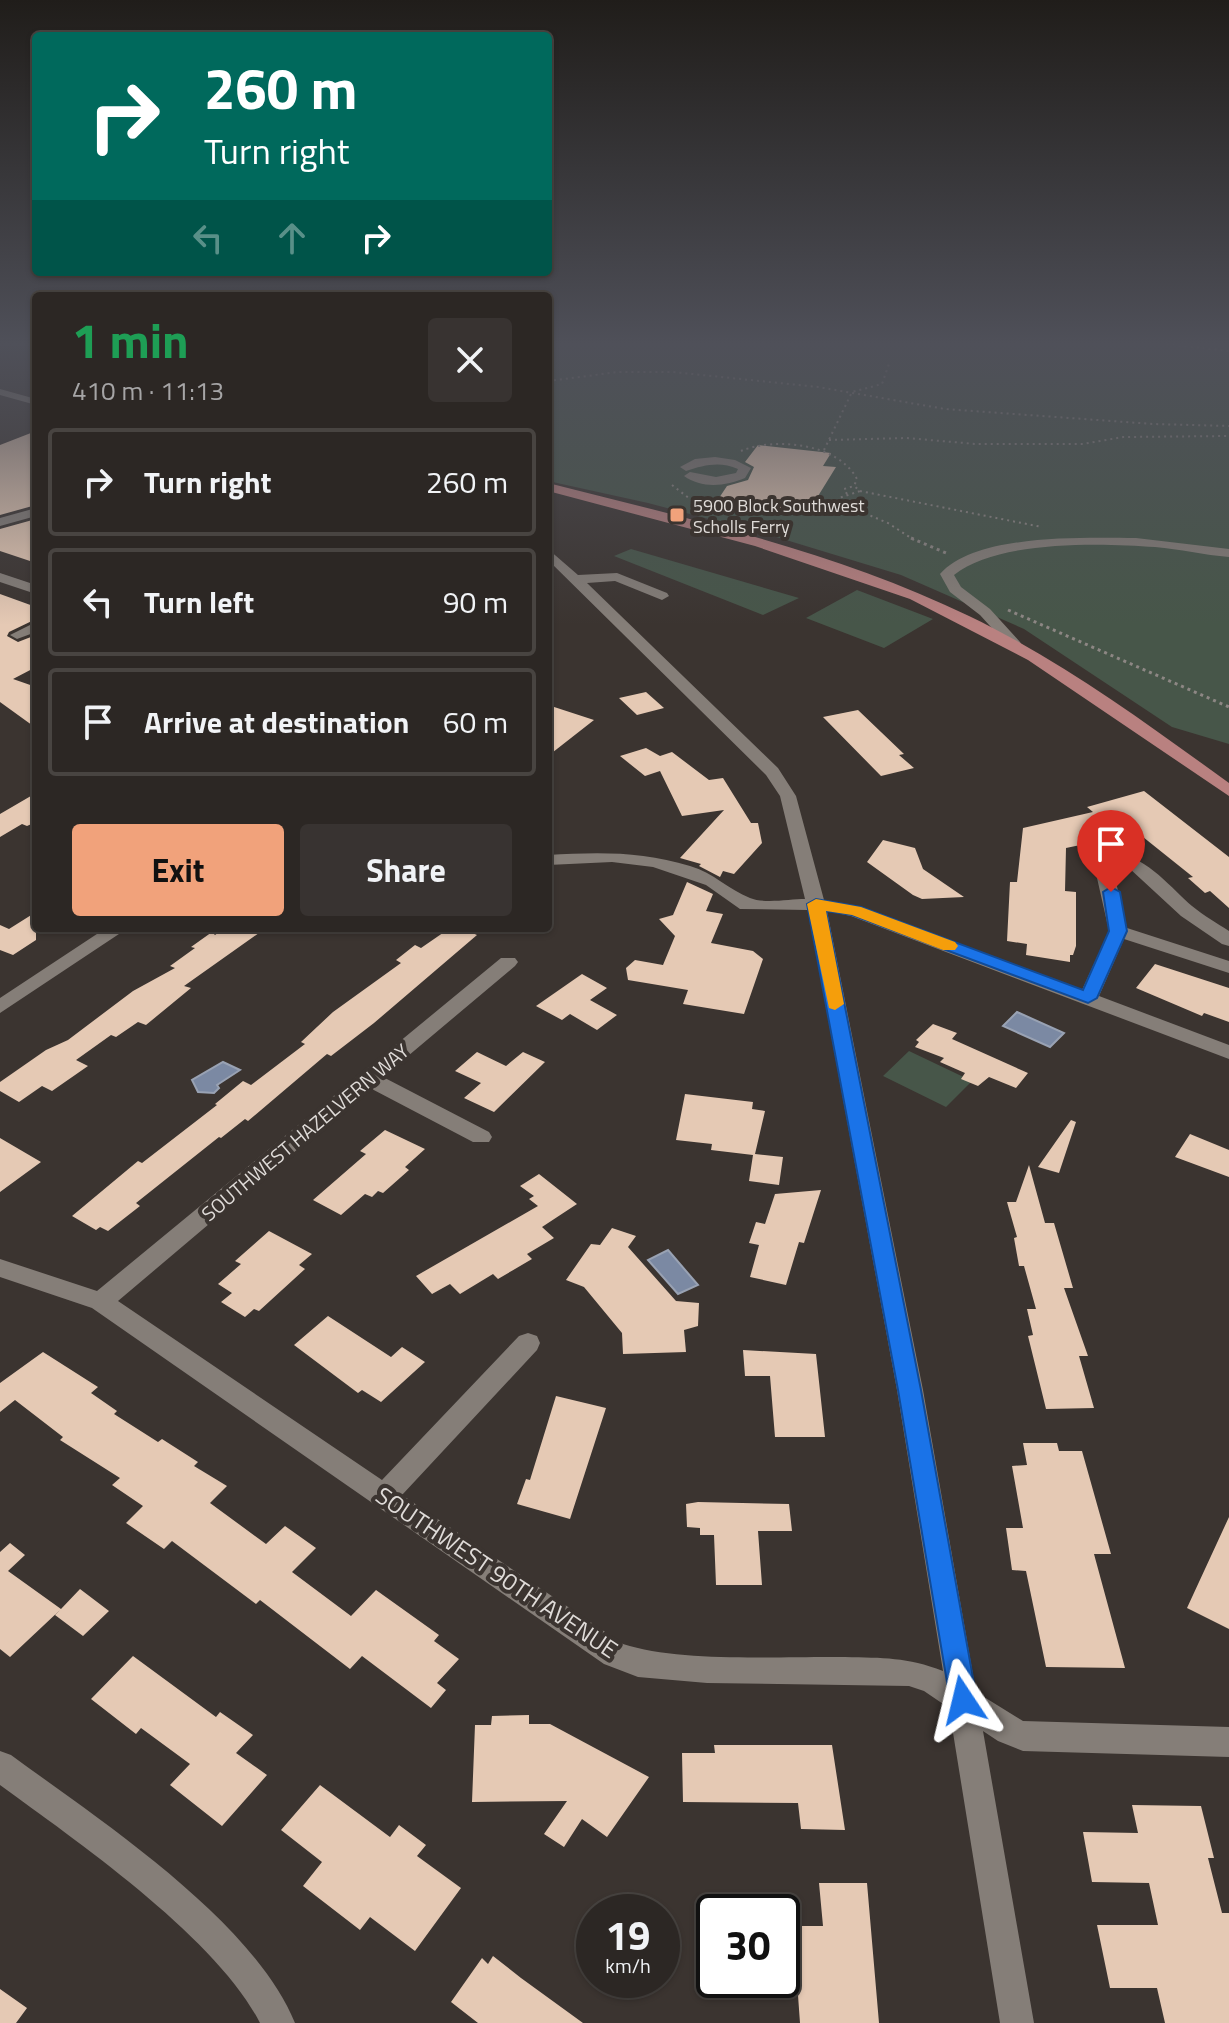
<!DOCTYPE html>
<html lang="en">
<head>
<meta charset="utf-8">
<style>
	body { margin:0; font-family:"Titillium Web",sans-serif; background:#383331; color:#f1f3f6; height:100vh; display:flex; flex-direction:column; font-size:30px; white-space:nowrap }
	* { box-sizing:border-box; margin:0 }
	p { font-size:26px; color:#a6a5a6 }
	.icon { flex:none; width:44px; height:44px; fill:none; stroke:currentColor; stroke-width:2; stroke-linecap:round; stroke-linejoin:round }
	.map { position:relative; flex:1; overflow:hidden }
	.details { position:absolute; left:32px; top:292px; width:520px; height:640px; display:flex; flex-direction:column; background:#2c2724; border-radius:8px; box-shadow:0 2px 6px #0004,0 0 0 2px #484441 }
	.details>* { flex:none }
	.banner { position:absolute; left:32px; top:32px; width:520px; height:244px; border-radius:8px; box-shadow:0 2px 6px #0004,0 0 0 2px #484441; background:#00695c; color:#fff; overflow:hidden }
	.speed { position:absolute; left:576px; top:1894px; display:flex; gap:16px; font-size:40px; font-weight:700; text-align:center }
	.speed>* { display:grid; place-content:center; width:104px; height:104px; border-radius:50%; background:#2c2724; box-shadow:0 2px 6px #0004,0 0 0 2px #484441; line-height:1 }
	.speed small { font-size:20px; font-weight:400 }
	.speed .limit { border:4px solid #111; border-radius:12px; background:#fff; color:#111 }
	.pin { position:absolute; display:grid; place-items:center; width:68px; height:68px; color:#fff; margin:-82px -34px; border-radius:50% 50% 50% 0; rotate:-45deg; box-shadow:0 0 8px #0007 }
	.pin .icon { rotate:45deg }
	.me { position:absolute; width:88px; margin:-44px; rotate:350deg; stroke-linejoin:round; filter:drop-shadow(0 0 6px #0008) }
	.turn { display:flex; align-items:center; gap:28px; height:168px; padding:0 40px; font-size:36px }
	.turn .icon { width:104px; height:104px; stroke-width:2.5 }
	.turn b { display:block; font-size:56px; line-height:68px }
	.lanes { display:flex; align-items:center; height:76px; padding:0 40px; background:#0003; justify-content:center; gap:40px; direction:ltr }
	.lanes .off { opacity:.35 }
	.round { display:grid; place-items:center; flex:none; width:84px; height:84px; border-radius:8px; background:#383331 }
	.summary { display:flex; align-items:center; justify-content:space-between; height:136px; padding:0 40px }
	h1 { font-size:48px; font-weight:700; line-height:60px; color:#1e9e55 }
	.cta { display:flex; gap:16px; margin-top:auto; padding:16px 40px }
	.cta a { flex:1; height:92px; border-radius:8px; background:#f1a27b; color:#111; font-size:32px; font-weight:700; line-height:92px; text-align:center }
	.cta a+a { background:#383331; color:#f1f3f6 }
	ul { padding:0; list-style:none }
	li { display:flex; align-items:center; gap:24px; height:108px; margin:0 16px 12px; padding:0 24px; border:4px solid #484441; border-radius:8px }
	li div { flex:1 }
	li b { display:block; font-size:30px }
	li em { font-style:normal }
	.map>svg:first-child { display:block }
</style>
</head>
<body>
<div class="map">
<svg width="1229" height="2023" viewBox="0 0 1229 2023">
	<rect width="100%" height="100%" fill="#3b3430"/>
	<path fill="#475649" d="M548,342H1229V744L1172,727L1024,629L901,575L773,536L648,503L548,481Z
		M631,549L799,598L763,615L614,556Z
		M857,590L933,619L884,648L806,618Z
		M909,1051L972,1081L946,1107L883,1076Z"/>
	<path fill="#7b89a3" stroke="#99a2b3" stroke-width="2" d="M1017,1012L1064,1033L1050,1047L1003,1026Z
		M223,1062L240,1070L217,1085L219,1088L214,1093L198,1092L192,1080Z
		M668,1250L698,1285L678,1294L648,1260Z"/>
	<path fill="#e5c9b4" d="M36,431V505L0,515V445Z
		M758,445L831,453L823,466L836,467L815,501L802,499L794,512L755,510L751,515L723,511L729,503L717,501L727,486L748,480L754,467L745,462Z
		M36,519V563L0,551V529Z
		M0,594L36,607V619L9,632L7,636L18,642L36,635V667L13,679L36,687V728L0,702Z
		M646,692L664,708L637,715L619,698Z
		M548,705L594,720L548,756Z
		M858,710L904,754L899,755L914,768L881,776L823,717Z
		M646,748L660,756L672,752L709,780L723,778L751,823H758L762,843L734,874L723,871L720,877L699,866L701,864L680,858L724,810L682,816L660,771L645,776L620,756Z
		M1144,791L1229,857V908L1210,891L1205,893L1188,878L1193,877L1138,833L1066,848L1065,891L1076,892V946L1073,955H1070V962L1026,955L1027,944L1007,941L1010,882H1017L1023,828L1093,812L1087,807Z
		M36,793V822L27,826L22,824L0,837V814Z
		M883,840L915,848L923,869L964,897L922,899L913,895L867,862Z
		M687,882L713,894L706,911L723,914L711,943L753,951L763,959L744,1014L683,1004L688,990L628,980L626,968L635,960L663,965L675,936L659,919L673,915Z
		M36,912V940L13,955L0,950V925L9,929Z
		M225,928H266L184,986L191,988L146,1025L138,1022L116,1037L111,1035L76,1060L88,1066L52,1091L42,1086L19,1102L0,1091V1082L46,1050L68,1040L133,991L175,968L170,966L195,948L191,947L212,932L215,935Z
		M450,928H461L477,935L374,1023L331,1056L327,1054L248,1121L245,1119L221,1138L219,1137L136,1203L140,1206L108,1231L100,1227L96,1230L72,1216L138,1161L142,1163L217,1105L215,1104L243,1081L251,1085L305,1044L301,1042L333,1012L401,963L396,960L415,945L421,948Z
		M1155,964L1229,988V1022L1204,1013L1202,1016L1136,988Z
		M582,974L607,988L590,1000L617,1015L597,1030L570,1014L562,1020L536,1006Z
		M933,1024L957,1033L952,1039L1028,1073L1016,1088L989,1077L978,1086L961,1079L965,1073L940,1062L944,1058L915,1047L919,1042L916,1040Z
		M477,1052L506,1066L523,1052L545,1062L494,1112L464,1098L481,1083L455,1071Z
		M685,1094L753,1102L752,1109L765,1111L755,1154L783,1157L779,1185L749,1181L753,1155L711,1150L712,1144L676,1140Z
		M1071,1120L1076,1122L1059,1173L1038,1167Z
		M385,1130L425,1149L405,1167L409,1170L383,1193L378,1191L372,1197L365,1194L341,1215L313,1200L366,1154L360,1151Z
		M1190,1134L1229,1150V1177L1175,1157Z
		M0,1138L41,1162L0,1192Z
		M1029,1165L1045,1223H1054L1073,1288H1064L1088,1356H1079L1094,1408L1046,1409L1028,1336L1033,1335L1027,1309H1036L1024,1266H1019L1014,1238L1017,1237L1007,1202H1016Z
		M539,1174L577,1204L542,1227L554,1238L527,1254L532,1259L498,1279L493,1274L460,1294L450,1284L432,1294L416,1276L538,1206L529,1199L534,1196L520,1186Z
		M821,1190L804,1243L799,1242L786,1285L750,1277L759,1245L749,1243L756,1222L765,1224L775,1194Z
		M612,1228L636,1236L628,1247L676,1301L699,1303L698,1326L684,1330L686,1352L623,1354L622,1333L584,1287L566,1280L591,1244L600,1245Z
		M269,1231L312,1254L299,1265L305,1269L259,1311L254,1309L245,1317L221,1302L232,1293L218,1284L241,1264L235,1261Z
		M328,1316L391,1357L402,1347L425,1362L381,1402L362,1390L358,1393L294,1345Z
		M743,1350L816,1354L825,1437H775L770,1376H745Z
		M43,1352L98,1387L91,1393L117,1411L114,1414L158,1442L162,1439L198,1462L194,1466L227,1486L210,1503L266,1544L285,1526L316,1548L292,1572L351,1616L376,1590L439,1635L434,1641L459,1659L437,1683L446,1690L431,1708L362,1656L350,1669L260,1600L256,1604L172,1541L164,1549L126,1523L143,1506L112,1485L120,1478L60,1440L63,1437L15,1400L0,1412V1383Z
		M556,1396L606,1408L570,1519L517,1504L526,1479L530,1480Z
		M1023,1443H1057L1059,1451H1082L1111,1554H1094L1125,1668L1046,1667L1026,1571L1012,1570L1006,1528H1023L1012,1466L1027,1465Z
		M698,1502L789,1504L792,1531H758L762,1585H716L714,1535H700V1528L687,1527L686,1504Z
		M1229,1517V1629L1187,1608Z
		M10,1543L25,1555L8,1571L61,1609L80,1589L109,1611L83,1636L55,1615L60,1610L10,1657L0,1649V1552Z
		M133,1656L216,1717L220,1712L253,1735L236,1753L267,1775L222,1826L170,1785L190,1764L141,1728L136,1734L91,1699Z
		M529,1715V1724H550L649,1777L607,1837L582,1819L564,1847L544,1834L567,1801L472,1802L475,1725H491L492,1716Z
		M714,1745H832L845,1830L801,1829L798,1803L683,1802L682,1753H715Z
		M320,1785L390,1837L399,1825L426,1845L417,1856L461,1888L415,1951L370,1917L360,1930L303,1886L322,1862L281,1830Z
		M1132,1805L1201,1806L1214,1858H1208L1222,1913H1229V2023H1165L1157,1988H1110L1097,1925H1158L1149,1883L1092,1882L1083,1832L1138,1833Z
		M819,1883H867L879,2023H800L793,1926H823Z
		M493,1956L521,1978L583,2023H478L451,2002L482,1958L488,1964Z
		M0,1989L27,2008L16,2023H0Z"/>
	<g fill="none" stroke-linecap="round" stroke-linejoin="round">
		<path stroke="#8d8784" stroke-width="2" stroke-dasharray="2 4" stroke-linecap="butt" d="M1149,342L1229,351
			M548,381L618,372H673L818,387L945,409L1153,424L1229,426
			M829,440L906,438L976,444H1083L1123,437L1229,436
			M824,450L852,392L882,384L890,361
			M741,451C775,437 838,443 857,479L854,486L860,491L839,498L840,503L888,523L914,540
			M672,485L690,499L710,508L706,510
			M860,491L1042,527
			M847,494L844,489L854,486"/>
		<path stroke="#8d8784" stroke-width="3" stroke-dasharray="3 4" stroke-linecap="butt" d="M911,538L946,553
			M1008,610L1229,707"/>
		<path fill="#857e78" fill-rule="evenodd" d="M0,389L36,399V405L0,395Z
			M715,457L735,460L751,468L745,478C726,486 702,489 684,476L690,472L716,477L736,473L738,469C720,461 704,465 686,471L680,467L695,459Z
			M36,508V516L0,526V518Z
			M1136,538L1229,549V557C1204,555 1180,549 1155,547C1100,543 998,540 954,575L961,587L990,609L1020,642L1022,645L1015,649L1010,648L980,615L950,592L940,574C977,533 1084,538 1136,538Z
			M548,549L578,575L617,573L667,593L669,596L662,600L615,581L587,583L778,768L796,796L824,900L862,907L1082,990L1109,931L1095,869C1126,830 1168,886 1192,906C1204,916 1217,923 1229,931V946L1222,944L1181,916L1129,868L1121,866L1113,870L1127,928L1229,961V973L1124,939L1099,996L1229,1045V1059L851,916L827,911L923,1390L976,1692L1023,1721L1229,1727V1757L1023,1751L998,1741L983,1731L1034,2023H1000L949,1708L924,1691L909,1686L707,1683L638,1677L604,1664L92,1308L0,1277V1259L97,1291L501,958H515L518,962L515,966L383,1077L489,1132L492,1137L489,1142H473L370,1088L118,1301L382,1480L519,1336L528,1333L537,1336L540,1343L537,1350L402,1495L623,1644C681,1663 782,1656 845,1657C883,1658 907,1657 943,1671L897,1390L808,910L740,909L706,885L653,867L612,862L548,865V855C597,852 642,851 690,866C714,873 729,890 750,898C764,904 790,899 805,899L780,796L766,775L548,560Z
			M0,573L36,585V594L0,582Z
			M36,622V632L17,639L10,635Z
			M106,928H128L0,1013V998Z
			M0,1751L11,1755C101,1821 253,1920 295,2023H260C217,1938 78,1842 0,1785Z"/>
		<path fill="#b98180" fill-rule="evenodd" d="M548,483C690,519 837,552 969,616C1062,661 1146,723 1229,783V796L1028,660L910,599L755,546L548,491Z"/>
	</g>
	<linearGradient id="sky" x2="0" y2="1"><stop stop-color="#201d1a"/><stop offset="0.55" stop-color="#4f5059"/><stop offset="1" stop-color="#4f5059" stop-opacity="0"/></linearGradient>
	<rect width="1229" height="625" fill="url(#sky)"/>
	<path fill="#1a73e8" stroke="#114b97" stroke-width="2" d="M1111,887L1120,892L1127,931L1097,998L1088,1003L852,915L826,911L921,1390L977,1700L973,1709L963,1713L954,1709L950,1700L898,1390L807,904L816,899L861,907L1083,990L1109,931L1103,892Z"/>
	<path fill="#f59e0b" d="M816,899L861,907L955,942L958,946L955,950H943L852,915L826,911L844,1004L835,1010L829,1008L807,904Z"/>
	<rect fill="#f1a27b" stroke="#3b3430" stroke-width="3" x="669" y="507" width="16" height="16" rx="4"/>
	<g text-anchor="middle" dominant-baseline="central" stroke-width="8" stroke-linejoin="round" paint-order="stroke">
		<g font-size="18" fill="#dfdbd8" stroke="#3b3430" text-anchor="start">
			<text x="693" y="505">5900 Block Southwest<tspan x="693" dy="21">Scholls Ferry</tspan></text>
		</g>
		<g font-size="20" fill="#dfdbd8" stroke="#3b3430">
			<text transform="translate(305 1132) rotate(-40)">SOUTHWEST HAZELVERN WAY</text>
		</g>
		<g font-size="24" fill="#dfdbd8" stroke="#3b3430">
			<text transform="translate(497 1572) rotate(34)">SOUTHWEST 90TH AVENUE</text>
		</g>
	</g>
</svg>
<div class="speed"><div>19<small>km/h</small></div><div class="limit">30</div></div>
<div class="pin" style="left:1111px;top:892px;background:#d93025"><svg class="icon" aria-label="arrive" viewBox="0 0 24 24"><path d="M6 21V4h12l-3 4 3 4H6"/></svg></div>
<svg class="me" style="left:963px;top:1700px" viewBox="-20 -20 40 40"><path d="M0-17L14 15 0 8-14 15z" fill="#1a73e8" stroke="#fff" stroke-width="4"/></svg>
<div class="banner">
<div class="turn"><svg class="icon" aria-label="right" viewBox="0 0 24 24"><path d="M7 20v-9h11M14 6l5 5-5 5"/></svg><div><b>260 m</b>Turn right</div></div>
<div class="lanes"><svg class="icon off" aria-label="left" viewBox="0 0 24 24"><path d="M17 20v-9H6M10 6l-5 5 5 5"/></svg><svg class="icon off" aria-label="ahead" viewBox="0 0 24 24"><path d="M12 20V5M6 11l6-6 6 6"/></svg><svg class="icon" aria-label="right" viewBox="0 0 24 24"><path d="M7 20v-9h11M14 6l5 5-5 5"/></svg></div>
</div>
<section class="details">
<div class="summary"><div><h1>1 min</h1><p>410 m · 11:13</p></div><a class="round"><svg class="icon" aria-label="close" viewBox="0 0 24 24"><path d="M6 6l12 12M18 6L6 18"/></svg></a></div>
<ul>
<li><svg class="icon" aria-label="right" viewBox="0 0 24 24"><path d="M7 20v-9h11M14 6l5 5-5 5"/></svg><div><b>Turn right</b></div><em>260 m</em></li>
<li><svg class="icon" aria-label="left" viewBox="0 0 24 24"><path d="M17 20v-9H6M10 6l-5 5 5 5"/></svg><div><b>Turn left</b></div><em>90 m</em></li>
<li><svg class="icon" aria-label="arrive" viewBox="0 0 24 24"><path d="M6 21V4h12l-3 4 3 4H6"/></svg><div><b>Arrive at destination</b></div><em>60 m</em></li>
</ul>
<div class="cta"><a>Exit</a><a>Share</a></div>
</section>
</div>
</body>
</html>
